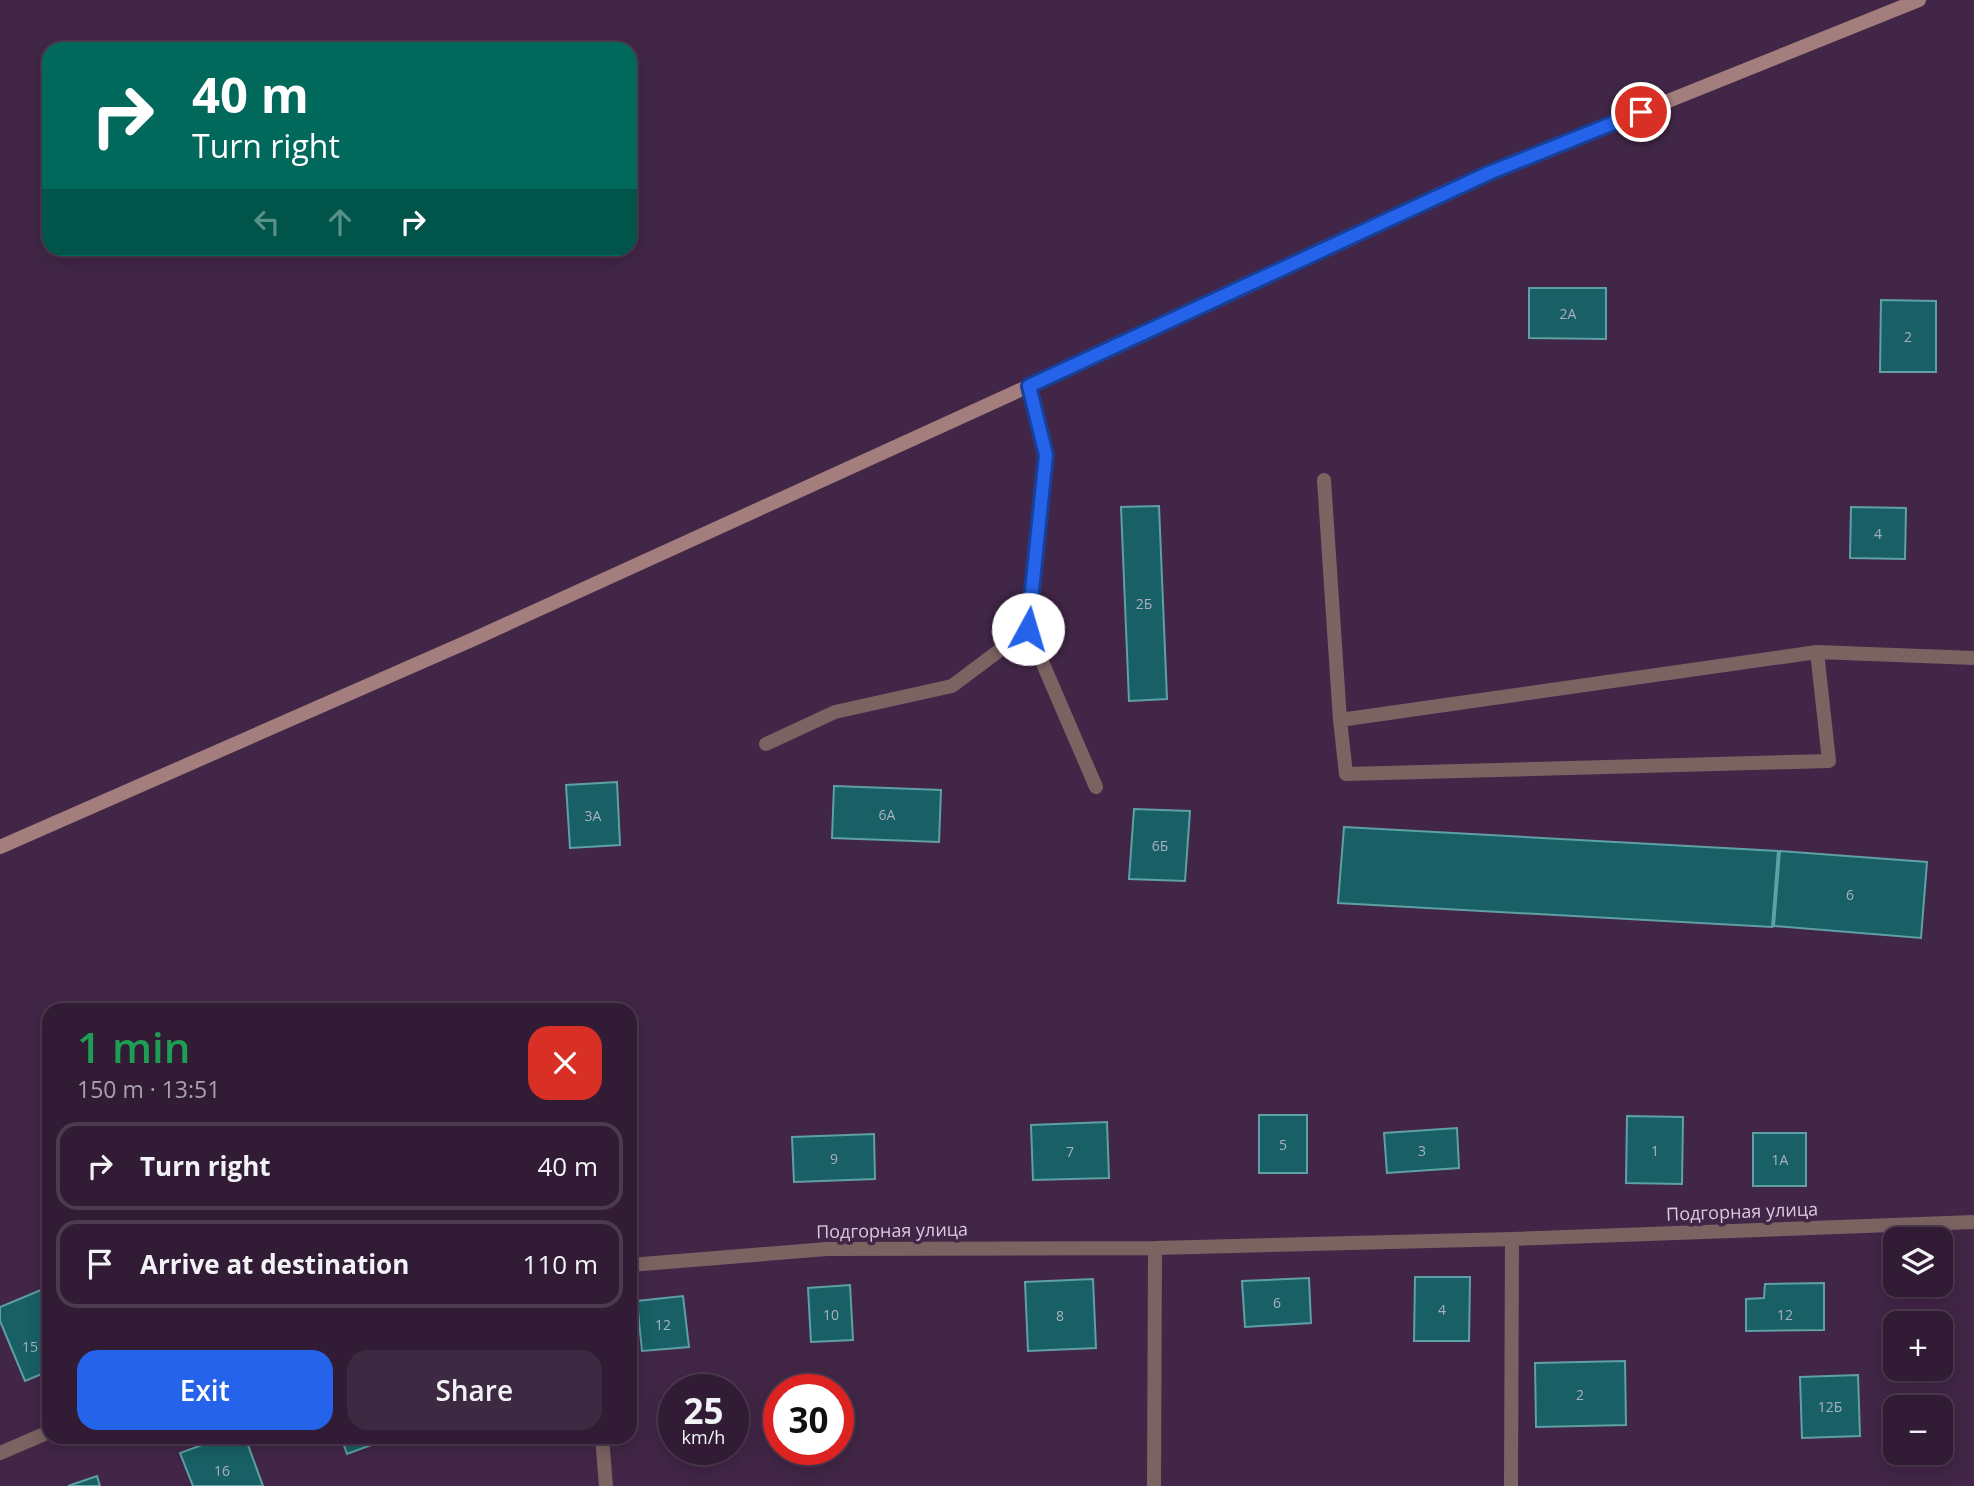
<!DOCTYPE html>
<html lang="en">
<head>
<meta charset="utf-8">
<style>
	body { margin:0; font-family:"Open Sans",sans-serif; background:#3d2941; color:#f1f3f6; height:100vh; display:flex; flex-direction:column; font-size:26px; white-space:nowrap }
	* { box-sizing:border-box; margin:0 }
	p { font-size:23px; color:#a8a1ad }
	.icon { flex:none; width:38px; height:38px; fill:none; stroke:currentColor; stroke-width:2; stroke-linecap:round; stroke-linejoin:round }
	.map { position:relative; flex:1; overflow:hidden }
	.panel { position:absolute; left:42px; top:1003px; width:595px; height:441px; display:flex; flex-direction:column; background:#321c35; border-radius:21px; box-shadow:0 4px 18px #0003,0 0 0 2px #4d3a50 }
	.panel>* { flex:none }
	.banner { position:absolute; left:42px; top:42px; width:595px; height:214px; border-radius:21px; box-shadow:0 4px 18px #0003,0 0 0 2px #4d3a50; background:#00695c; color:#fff; overflow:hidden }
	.buttons { position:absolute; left:1883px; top:1227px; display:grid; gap:14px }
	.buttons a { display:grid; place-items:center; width:70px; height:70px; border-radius:14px; background:#321c35; box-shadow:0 4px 18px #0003,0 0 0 2px #4d3a50; font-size:35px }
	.speed { position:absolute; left:658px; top:1374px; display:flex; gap:14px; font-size:35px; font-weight:700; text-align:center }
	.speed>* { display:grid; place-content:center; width:91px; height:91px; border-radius:50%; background:#321c35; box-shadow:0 4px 18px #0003,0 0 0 2px #4d3a50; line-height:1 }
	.speed small { font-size:18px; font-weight:400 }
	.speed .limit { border:10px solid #d22; background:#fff; color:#111 }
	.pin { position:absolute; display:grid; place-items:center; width:60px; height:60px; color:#fff; margin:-30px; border:4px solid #fff; border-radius:50%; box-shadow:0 2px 7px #0007 }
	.me { position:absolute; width:77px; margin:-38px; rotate:6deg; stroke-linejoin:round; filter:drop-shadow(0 0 5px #0008) }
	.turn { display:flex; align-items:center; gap:24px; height:147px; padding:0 35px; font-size:32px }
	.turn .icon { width:91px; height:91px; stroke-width:2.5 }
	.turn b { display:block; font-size:49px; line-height:60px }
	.lanes { display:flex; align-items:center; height:66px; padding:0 35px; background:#0003; justify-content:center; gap:35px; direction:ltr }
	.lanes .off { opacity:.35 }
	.round { display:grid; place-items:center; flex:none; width:74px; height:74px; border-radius:21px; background:#3d2941 }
	.head { display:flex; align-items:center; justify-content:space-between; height:119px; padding:0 35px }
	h1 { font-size:42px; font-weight:600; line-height:52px; color:#1e9e55 }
	.action { display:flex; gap:14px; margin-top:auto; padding:14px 35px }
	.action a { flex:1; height:80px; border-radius:21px; background:#2563eb; color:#fff; font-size:28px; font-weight:600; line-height:80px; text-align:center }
	.action a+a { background:#3d2941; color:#f1f3f6 }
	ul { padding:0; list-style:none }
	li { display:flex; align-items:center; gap:21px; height:88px; margin:0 14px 10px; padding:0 21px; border:4px solid #4d3a50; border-radius:21px }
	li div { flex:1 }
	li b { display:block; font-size:26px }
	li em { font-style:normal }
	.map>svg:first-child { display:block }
</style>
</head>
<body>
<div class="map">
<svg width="1974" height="1486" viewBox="0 0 1974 1486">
	<rect width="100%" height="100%" fill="#422647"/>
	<path fill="#186065" stroke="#5ea0a5" stroke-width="2" d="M1529,288H1606V339L1529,338Z
		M1881,300L1936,301V372H1880Z
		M1159,506L1167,699L1129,701L1121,507Z
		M1851,507L1906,508L1905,559L1850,558Z
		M617,782L620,845L570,848L566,785Z
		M834,786L941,790L939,842L832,838Z
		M1134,809L1190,811L1185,881L1129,879Z
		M1344,827L1778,851L1772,927L1338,903Z
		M1780,851L1927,862L1921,938L1774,926Z
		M1259,1115H1307V1173H1259Z
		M1627,1116L1683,1117L1682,1184L1626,1183Z
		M1107,1122L1109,1178L1033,1180L1031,1125Z
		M1457,1128L1459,1168L1387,1173L1384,1133Z
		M630,1131L634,1192H630Z
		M1753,1133H1806V1186H1753Z
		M874,1134L875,1179L794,1182L792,1137Z
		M1415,1277H1470L1469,1341H1414Z
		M1309,1278L1311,1323L1245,1327L1242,1281Z
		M1093,1279L1096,1348L1028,1351L1025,1282Z
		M1824,1283V1330L1746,1331V1299L1764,1298L1765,1284Z
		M850,1285L853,1340L811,1342L808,1288Z
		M48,1287L49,1371L25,1381L0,1321V1307Z
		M683,1296L689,1347L642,1351L637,1301Z
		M1625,1361L1626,1425L1536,1427L1535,1363Z
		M1858,1375L1860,1436L1802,1438L1800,1377Z
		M224,1437H245L263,1486H193L180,1453Z
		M341,1437H384L385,1440L347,1454Z
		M97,1476L100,1486H68Z"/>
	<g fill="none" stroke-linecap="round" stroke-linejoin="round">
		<path stroke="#7b6362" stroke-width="14" d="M1324,480L1340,720L1346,774L1829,761L1817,652
			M1340,720L1817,652L1974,658"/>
		<path stroke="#7b6362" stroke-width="14" d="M1028,629L1096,787
			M766,744L835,712L952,686L1028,629L1046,455L1029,386
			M630,1265L827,1249L1155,1248L1512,1239L1974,1222
			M602,1437L606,1486
			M0,1453L49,1432
			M1154,1486L1155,1248
			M1511,1486L1512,1239"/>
		<path stroke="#a37e7c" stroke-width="14" d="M0,847L476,638L1029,386L1489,173L1919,0"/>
	</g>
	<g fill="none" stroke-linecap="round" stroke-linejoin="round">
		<defs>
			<path id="route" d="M1028,629L1046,455L1029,386L1489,173L1641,112"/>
		</defs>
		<use href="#route" stroke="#184099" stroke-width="18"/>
		<use href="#route" stroke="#2563eb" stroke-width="12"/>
	</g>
	<g text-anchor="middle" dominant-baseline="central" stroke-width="7" stroke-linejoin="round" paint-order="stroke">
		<g font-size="14" fill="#abb0c0">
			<text x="1568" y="313">2А</text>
			<text x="1908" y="336">2</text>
			<text x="1878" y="533">4</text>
			<text x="1144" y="603">2Б</text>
			<text x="887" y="814">6А</text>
			<text x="593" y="815">3А</text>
			<text x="1160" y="845">6Б</text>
			<text x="1850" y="894">6</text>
			<text x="1283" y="1144">5</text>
			<text x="1422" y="1150">3</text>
			<text x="1655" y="1150">1</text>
			<text x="1070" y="1151">7</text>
			<text x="834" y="1158">9</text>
			<text x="1780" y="1159">1А</text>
			<text x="1277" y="1302">6</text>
			<text x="1442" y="1309">4</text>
			<text x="831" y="1314">10</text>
			<text x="1785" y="1314">12</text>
			<text x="1060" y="1315">8</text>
			<text x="663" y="1324">12</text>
			<text x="30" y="1346">15</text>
			<text x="1580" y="1394">2</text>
			<text x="1830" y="1406">12Б</text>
			<text x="222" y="1470">16</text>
		</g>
		<g font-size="18" fill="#dccbdf" stroke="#422647">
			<text transform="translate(1742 1211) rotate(-2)">Подгорная улица</text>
			<text transform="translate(892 1230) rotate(-1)">Подгорная улица</text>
		</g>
	</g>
</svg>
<div class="buttons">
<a><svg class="icon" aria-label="layers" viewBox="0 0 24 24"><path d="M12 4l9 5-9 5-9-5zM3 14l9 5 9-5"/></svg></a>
<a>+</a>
<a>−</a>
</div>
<div class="speed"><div>25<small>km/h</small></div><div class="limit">30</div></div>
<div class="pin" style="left:1641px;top:112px;background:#d93025"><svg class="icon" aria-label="arrive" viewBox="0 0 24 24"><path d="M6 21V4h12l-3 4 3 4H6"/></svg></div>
<svg class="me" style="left:1028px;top:629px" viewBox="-20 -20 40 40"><circle r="19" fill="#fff"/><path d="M0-13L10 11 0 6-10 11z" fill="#2563eb"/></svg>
<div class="banner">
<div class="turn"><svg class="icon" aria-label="right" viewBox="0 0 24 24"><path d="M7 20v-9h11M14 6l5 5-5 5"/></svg><div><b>40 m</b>Turn right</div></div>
<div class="lanes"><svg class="icon off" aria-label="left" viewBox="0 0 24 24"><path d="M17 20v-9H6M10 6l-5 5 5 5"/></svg><svg class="icon off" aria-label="ahead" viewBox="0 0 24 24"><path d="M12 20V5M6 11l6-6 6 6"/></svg><svg class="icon" aria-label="right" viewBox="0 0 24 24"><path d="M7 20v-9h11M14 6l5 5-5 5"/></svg></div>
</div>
<section class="panel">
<div class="head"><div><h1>1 min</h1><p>150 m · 13:51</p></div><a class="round" style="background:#d93025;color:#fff"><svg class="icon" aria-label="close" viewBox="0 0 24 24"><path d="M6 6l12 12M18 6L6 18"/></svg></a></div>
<ul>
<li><svg class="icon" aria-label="right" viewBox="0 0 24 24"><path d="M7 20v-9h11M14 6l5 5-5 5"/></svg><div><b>Turn right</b></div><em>40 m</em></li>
<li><svg class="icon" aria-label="arrive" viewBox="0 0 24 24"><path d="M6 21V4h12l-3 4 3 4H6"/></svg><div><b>Arrive at destination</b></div><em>110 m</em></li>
</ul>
<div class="action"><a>Exit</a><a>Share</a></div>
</section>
</div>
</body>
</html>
